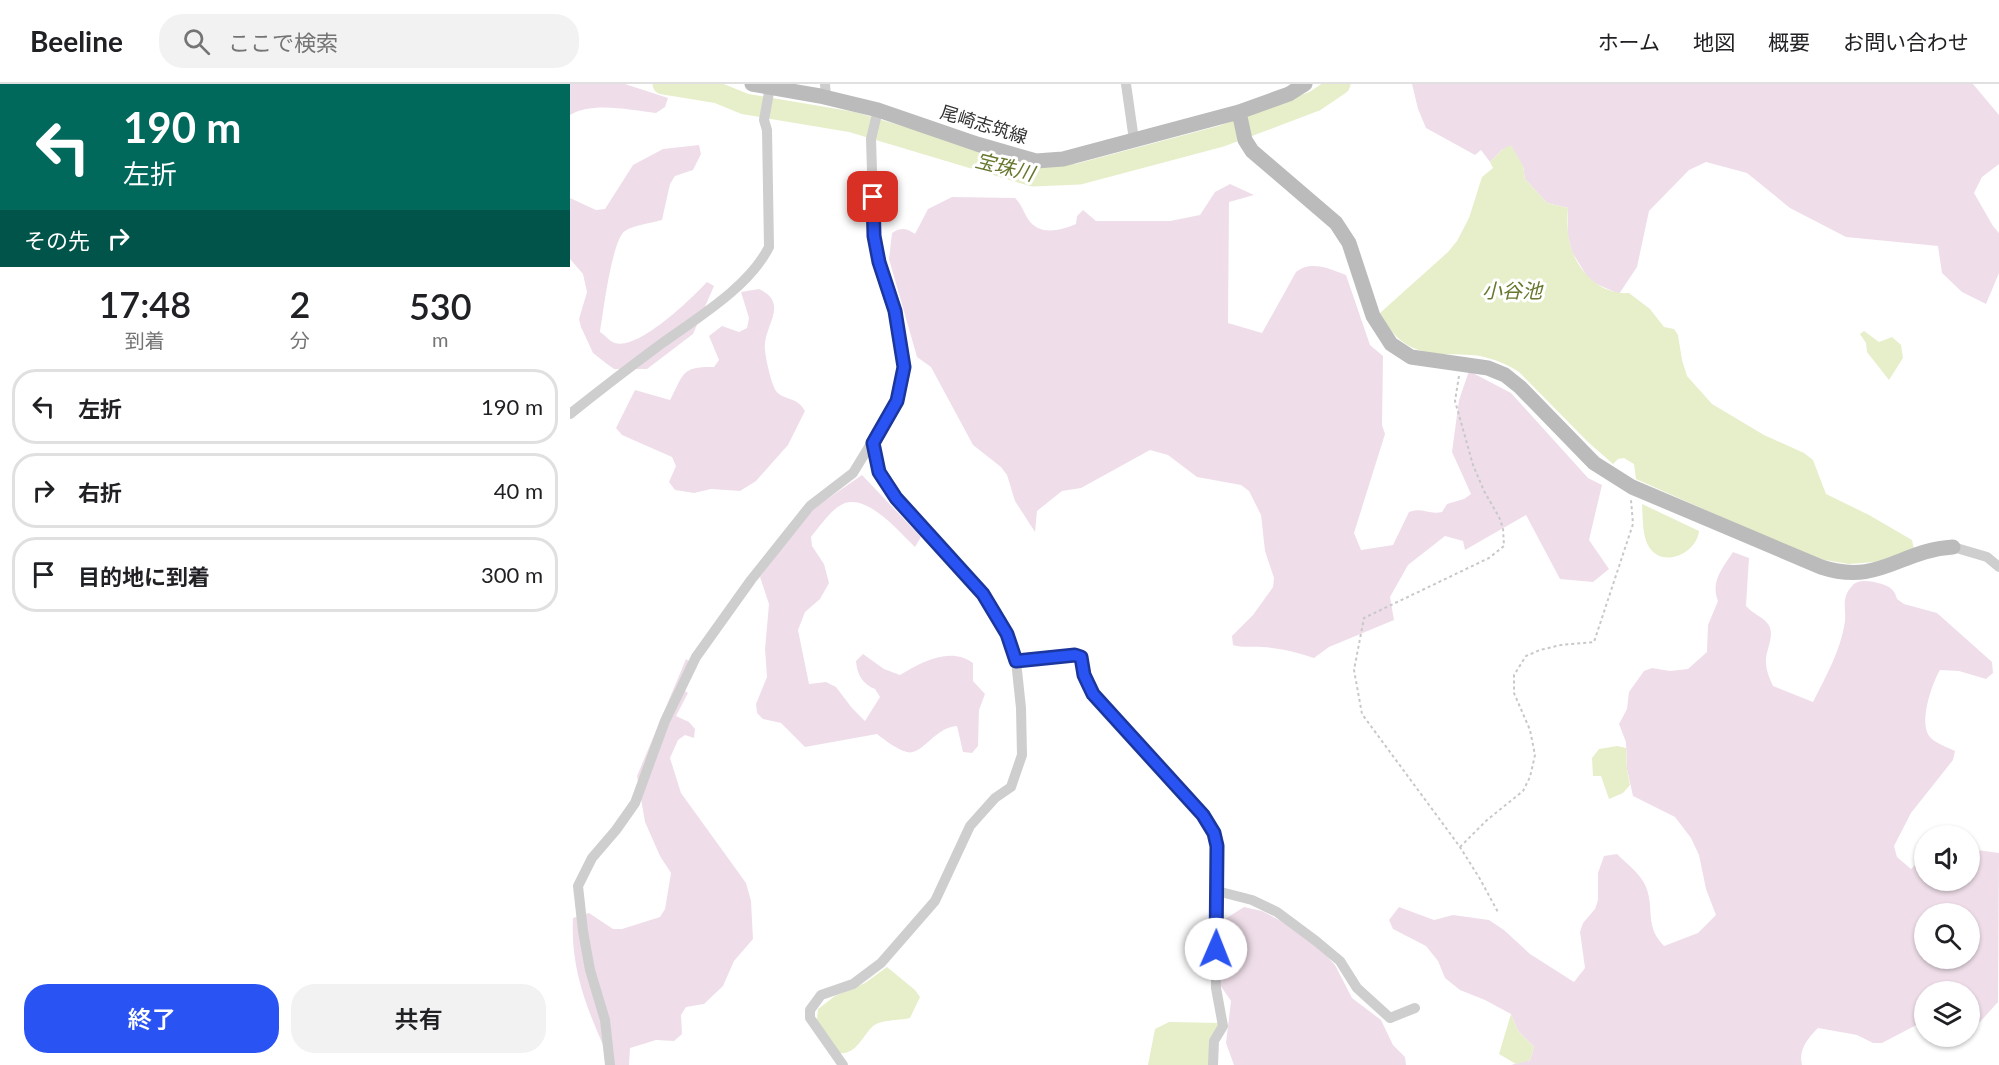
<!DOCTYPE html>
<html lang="ja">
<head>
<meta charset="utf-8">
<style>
	body { margin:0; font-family:Lato,"Noto Sans JP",sans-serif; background:#f2f2f2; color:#202124; height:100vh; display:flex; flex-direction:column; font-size:22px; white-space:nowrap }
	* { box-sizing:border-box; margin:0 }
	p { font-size:20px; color:#757577 }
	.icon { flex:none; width:33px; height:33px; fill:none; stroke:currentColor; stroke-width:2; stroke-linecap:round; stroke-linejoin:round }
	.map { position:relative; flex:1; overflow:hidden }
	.details { display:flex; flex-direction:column; background:#fff; width:570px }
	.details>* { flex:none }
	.hud { background:#00695c; color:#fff; overflow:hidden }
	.tools { position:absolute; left:1344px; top:741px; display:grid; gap:12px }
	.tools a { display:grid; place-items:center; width:66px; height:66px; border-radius:50%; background:#fff; box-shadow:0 2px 4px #0004; font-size:30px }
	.pin { position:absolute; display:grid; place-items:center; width:51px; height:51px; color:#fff; margin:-26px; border-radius:12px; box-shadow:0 3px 9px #0006 }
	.me { position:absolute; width:66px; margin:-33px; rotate:1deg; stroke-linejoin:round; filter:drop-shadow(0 0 4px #0008) }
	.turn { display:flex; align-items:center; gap:21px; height:126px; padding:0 24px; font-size:27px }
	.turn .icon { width:78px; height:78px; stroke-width:2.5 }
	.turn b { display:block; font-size:42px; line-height:51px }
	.then { display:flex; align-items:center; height:57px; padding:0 24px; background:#0003; gap:12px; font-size:22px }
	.eta { display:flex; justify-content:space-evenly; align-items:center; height:102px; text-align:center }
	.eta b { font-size:36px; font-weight:600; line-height:42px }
	.button { display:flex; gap:12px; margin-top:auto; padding:12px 24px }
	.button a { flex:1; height:69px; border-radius:24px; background:#2953f2; color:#fff; font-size:24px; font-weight:600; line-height:69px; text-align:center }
	.button a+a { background:#f2f2f2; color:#202124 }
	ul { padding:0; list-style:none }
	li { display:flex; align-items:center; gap:18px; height:75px; margin:0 12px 9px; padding:0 12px; border:3px solid #e0e0e0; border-radius:24px }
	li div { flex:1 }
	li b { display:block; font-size:22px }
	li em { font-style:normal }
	header { display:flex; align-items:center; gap:36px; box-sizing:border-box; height:84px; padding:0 30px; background:#fff; border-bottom:2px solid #e0e0e0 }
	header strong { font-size:28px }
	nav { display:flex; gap:33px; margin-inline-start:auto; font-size:21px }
	.search { width:420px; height:54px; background:#f2f2f2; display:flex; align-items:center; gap:15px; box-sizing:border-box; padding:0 21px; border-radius:24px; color:#757577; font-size:22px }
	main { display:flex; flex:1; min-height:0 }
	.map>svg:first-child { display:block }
</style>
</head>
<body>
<header>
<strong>Beeline</strong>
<div class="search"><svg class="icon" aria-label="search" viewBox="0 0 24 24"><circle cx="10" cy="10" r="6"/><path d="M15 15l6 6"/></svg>ここで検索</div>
<nav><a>ホーム</a><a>地図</a><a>概要</a><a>お問い合わせ</a></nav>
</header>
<main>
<section class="details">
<div class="hud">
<div class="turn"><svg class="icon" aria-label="left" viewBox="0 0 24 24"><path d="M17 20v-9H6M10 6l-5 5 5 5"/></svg><div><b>190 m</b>左折</div></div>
<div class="then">その先<svg class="icon" aria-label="right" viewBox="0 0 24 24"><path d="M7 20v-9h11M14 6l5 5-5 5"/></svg></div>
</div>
<div class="eta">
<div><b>17:48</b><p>到着</p></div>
<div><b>2</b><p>分</p></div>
<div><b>530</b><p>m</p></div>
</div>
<ul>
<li><svg class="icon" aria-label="left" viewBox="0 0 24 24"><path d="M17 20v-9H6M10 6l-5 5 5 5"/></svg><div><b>左折</b></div><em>190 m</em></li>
<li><svg class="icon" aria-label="right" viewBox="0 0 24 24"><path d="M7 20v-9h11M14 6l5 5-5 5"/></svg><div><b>右折</b></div><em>40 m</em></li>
<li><svg class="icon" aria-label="arrive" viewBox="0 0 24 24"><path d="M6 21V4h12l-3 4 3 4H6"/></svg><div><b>目的地に到着</b></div><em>300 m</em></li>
</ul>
<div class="button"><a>終了</a><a>共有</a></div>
</section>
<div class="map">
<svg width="1429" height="981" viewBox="0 0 1429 981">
	<rect width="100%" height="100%" fill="#fff"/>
	<path fill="#efdee9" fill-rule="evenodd" d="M0,0H55L98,14L95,23L86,29C62,26 21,17 0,31Z
		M842,0H1403L1429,31V80L1412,93L1404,109L1423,142L1429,149V189L1416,220L1392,208L1372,189L1368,162L1276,153L1220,124L1177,89L1136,78L1119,86L1079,127L1067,183L1049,210L1020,197L1002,168L998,152V124L977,119L955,95L953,82L933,65L920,78L911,66L905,71L856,44L848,25Z
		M129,61L131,70L123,86L105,92L100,100L92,136C82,139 63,141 55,147C42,155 33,230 30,248C35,251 40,258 45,259C69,266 121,215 137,198L144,202L123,250L77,285H44L37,280L23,269L11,243L9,235L17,208L13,190L0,175V114L26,126L35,125L63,81L93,65Z
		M660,100L684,111L659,118L658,239L692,249L726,188C741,176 760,185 776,191L800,261L813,272L812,341L815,350L784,449L791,466L823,461L839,428C852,423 859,431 872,428L877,420L894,415L901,410L882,368L889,316L899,287L941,309L1018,394L1032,401L1019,456L1039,485L1023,498L990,495L956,431L895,466L893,457L875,452L838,481L820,513L824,536L759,563L744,574C726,568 710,564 692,563C681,562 673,564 663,561L662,552L683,531L703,503L704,494L695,467L691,431L679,407L671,401L627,393L598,371L580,366L511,404L492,407L467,427L465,448L445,417L437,391L431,383L403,361L361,283L347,273L319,175L322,149C331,143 336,144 345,150L358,125L382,113L445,114C452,121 453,127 458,135C469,152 490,147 506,140L507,132L513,126L526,137H600L630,131L645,108Z
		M189,205C221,220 192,243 195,266C196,276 201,299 206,307C214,317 227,312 235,327L218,361L186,397L170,407L141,405L124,409L105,406L99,398L106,382L102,373L52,351L46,344L65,306L100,316C114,290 111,282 144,283L149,276L139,252L152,242L169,248L177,244L179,234L171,208Z
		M292,391L351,453L345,463C330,449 299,411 275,419C262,424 250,442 241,453L242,462L254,480L259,499L250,515L235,528L228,546L239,600L256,598L266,603L282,624L295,637L310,613L305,605C292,600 287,590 286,577L293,570L314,585L330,591C351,578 381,562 403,579V597L415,610L409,626L408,662L402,669L393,668L387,642C365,643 352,672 337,668C326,665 316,657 307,650L235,663L211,639L193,635L187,629L186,620L197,593L195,565L199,520L190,493L240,427Z
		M1163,468L1179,474L1176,522C1183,530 1193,533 1198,540C1206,551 1195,567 1196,578C1196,587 1200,595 1203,602L1243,618C1256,592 1271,566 1275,537C1276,523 1271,514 1282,502C1288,495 1300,497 1308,499C1319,502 1324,504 1327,515L1334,520L1367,529L1422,578L1423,589L1416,595L1389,587L1370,586C1362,599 1348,640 1360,653C1365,659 1377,663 1385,667L1383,676L1341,729L1324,762L1327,773L1341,785L1347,779L1352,761H1354V796H1400V770L1407,766L1429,769L1428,918L1410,938L1400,941V908H1354V937L1312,959H1303L1287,951L1248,944C1238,954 1228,966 1232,981H941L960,976L964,963L948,947L941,930L915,916L890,906L875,894L868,877L856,862L823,845L819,836L829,823L864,836L883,831L919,836L934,846L960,870L1004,898L1015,884L1010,848L1013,839L1025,825L1028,816V789L1034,772L1047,770C1056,779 1071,790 1076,803C1085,825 1074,841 1094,862L1128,849L1146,831L1136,805L1129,771L1121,754L1105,733L1063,712L1057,685L1056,658L1049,640L1057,625L1059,608L1074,587L1082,584L1100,587L1118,585L1137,568L1138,541L1148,517C1140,497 1153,484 1163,468ZM1354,830H1400V874H1354Z
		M116,575L119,577L109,603L118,609L106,632L119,638L125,645L124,654L115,651L108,656L100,674L111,709L176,799L181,817L183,855L164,877L153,902L134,920L116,923L111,931L112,950L104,957L86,956L60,964L59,981H42C20,932 0,889 3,834L19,829L43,845H52L90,833L95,825L101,789L90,772L75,738L67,692Z
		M674,823L692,827L724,844L753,868L765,881L782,914L811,936L823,961L835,973L836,981H664L656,959L661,917L648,898L652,837Z"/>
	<path fill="#e6efca" d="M941,61L953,82L955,95L977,119L998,124C997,138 997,153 1002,167C1011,191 1033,211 1059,209L1080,225L1094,243L1104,245L1108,251L1112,276L1117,292L1142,320L1194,351L1234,369L1243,376L1256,410L1299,431L1342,456L1344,465L1316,476L1305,478L1279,480L1243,474L1066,395L1064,380L1054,374L1048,375L1043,380L1018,358L949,288C937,280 924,275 910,272C884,268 856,275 833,258C823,251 816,240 810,229L878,168L887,157L899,134L912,93L923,84L920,78L933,65Z
		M1294,247L1309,258L1322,253L1331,261L1333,274L1319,296L1297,268L1296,259L1290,250Z
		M1072,420L1129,447C1127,469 1093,485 1079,463C1072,452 1073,434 1072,420Z
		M1047,662L1056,664L1057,685L1060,701L1053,709L1039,715L1031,692H1023L1022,674L1029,665Z
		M317,883L345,906L350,913L340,934C328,937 310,935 302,943C292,953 286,971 269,969L247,936L248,925L265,912L295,899Z
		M941,930L948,947L964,963L960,976L946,980L929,970Z
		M599,938L652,939L643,981H578L585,945Z"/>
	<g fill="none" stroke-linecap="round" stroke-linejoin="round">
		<path stroke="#e6efca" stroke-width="21" d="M93,0L148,9L175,20L282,38L463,92L509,90L652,52L745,17L770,0"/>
		<path stroke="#c8c8c8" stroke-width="2" stroke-dasharray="3 3" stroke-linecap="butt" d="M889,292L885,317L903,381L914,407L929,433L933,444L934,462L919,474L794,534L784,586L792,630L890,763L910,795L929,830
			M890,763L917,736L953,707L960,693L965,671L960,646L944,609V591L956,572L970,566L991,561L1024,558L1063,440L1061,416"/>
		<path stroke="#cecece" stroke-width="10" d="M255,0L256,13
			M556,0L564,56
			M0,330C30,306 60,283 91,260C127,234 179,203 199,163L197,46L194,36L200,3
			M1383,463L1417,473L1429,483
			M446,577L505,571L511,573L514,591L523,610L633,731L644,749L647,762L646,904L653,942L644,957L643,981
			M647,807L682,816L707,828L746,857L770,877L787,904L820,934L845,924
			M40,981L35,936L20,886L13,847L8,802L22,774L46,746L65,719L95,637L126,573L181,496L240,422L283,389L327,317L334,283L325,227L309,178L304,152L301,55L308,26
			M273,981L240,934V926L251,911L283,900L311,879L365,817L400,742L425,714L441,703L452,671L451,624L446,577L437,550L413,510L326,414L309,388L303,359"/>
		<path stroke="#bbb" stroke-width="15" d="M182,0L250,12L308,26L407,60L466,77L493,75L669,28L719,10L735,0
			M669,28L675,56L682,67L766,139L779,159L803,232L821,260L841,273L918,284L935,291L950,303L1024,379L1062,403L1251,483C1309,502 1330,466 1383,463"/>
	</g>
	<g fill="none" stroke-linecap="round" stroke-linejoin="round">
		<defs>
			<path id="route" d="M303,113L304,152L309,178L325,227L334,283L327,317L303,359L309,388L326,414L413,510L437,550L446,577L505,571L511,573L514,591L523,610L633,731L644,749L647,762L646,865"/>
		</defs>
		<use href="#route" stroke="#1b369d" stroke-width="15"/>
		<use href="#route" stroke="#2953f2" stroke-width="10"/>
	</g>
	<g text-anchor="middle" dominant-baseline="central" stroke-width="6" stroke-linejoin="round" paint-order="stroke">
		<g font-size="18" fill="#313131" stroke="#fff">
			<text transform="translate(414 40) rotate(17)">尾崎志筑線</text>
		</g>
		<g font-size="20" font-style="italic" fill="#66782e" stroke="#fff">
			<text transform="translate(435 82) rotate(14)">宝珠川</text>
			<text x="942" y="206">小谷池</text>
		</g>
	</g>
</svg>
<div class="tools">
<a><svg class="icon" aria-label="sound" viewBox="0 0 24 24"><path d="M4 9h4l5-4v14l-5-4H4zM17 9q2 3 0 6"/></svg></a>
<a><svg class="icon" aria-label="search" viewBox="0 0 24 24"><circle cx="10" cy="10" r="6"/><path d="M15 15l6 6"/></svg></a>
<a><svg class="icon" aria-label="layers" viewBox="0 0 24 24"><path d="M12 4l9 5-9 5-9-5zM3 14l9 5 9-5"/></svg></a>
</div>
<div class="pin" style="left:303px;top:113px;background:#d93025"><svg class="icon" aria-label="arrive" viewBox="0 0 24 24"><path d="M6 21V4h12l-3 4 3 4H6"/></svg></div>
<svg class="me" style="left:646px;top:865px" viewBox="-20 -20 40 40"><circle r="19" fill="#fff"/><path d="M0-13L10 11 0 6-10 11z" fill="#2953f2"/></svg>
</div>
</main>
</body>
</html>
